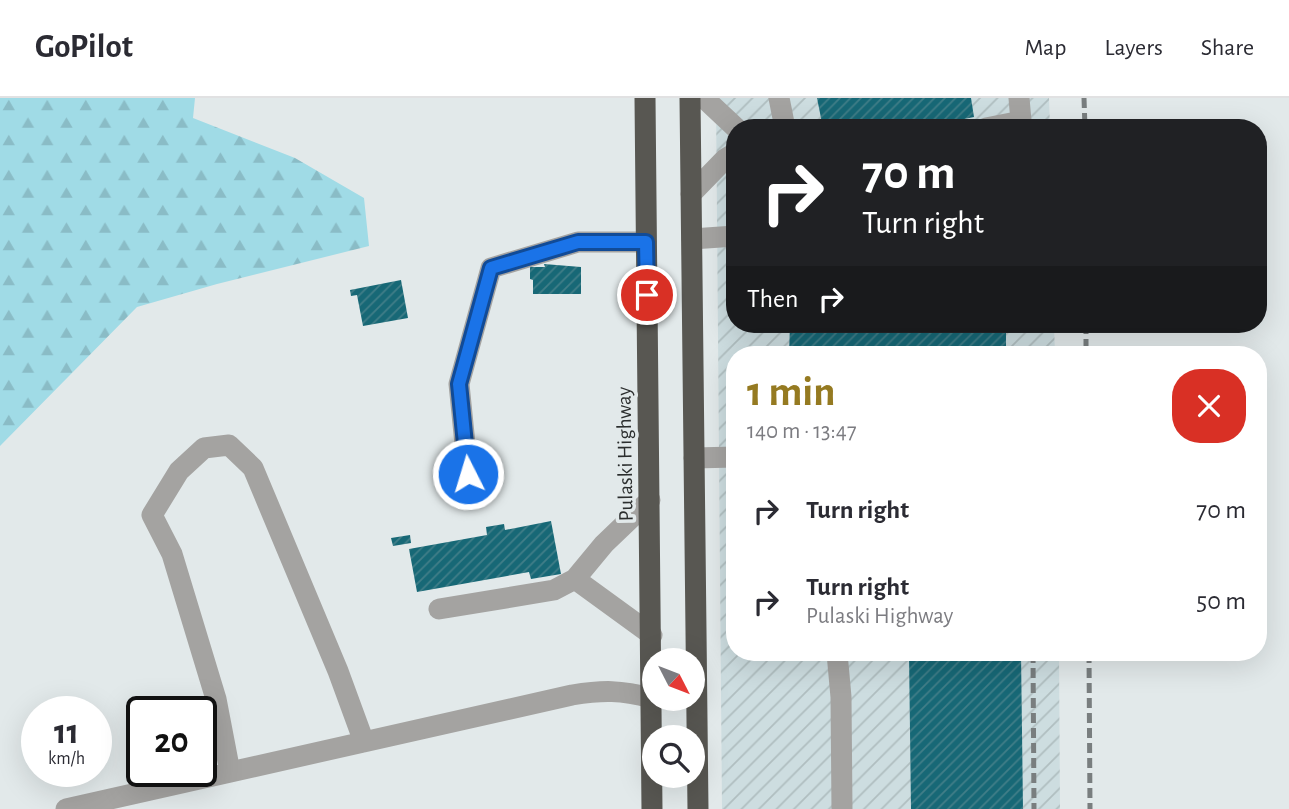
<!DOCTYPE html>
<html lang="en">
<head>
<meta charset="utf-8">
<style>
	body { margin:0; font-family:"Alegreya Sans",sans-serif; background:#f2f2f3; color:#2b2b33; height:100vh; display:flex; flex-direction:column; font-size:26px; white-space:nowrap }
	* { box-sizing:border-box; margin:0 }
	p { font-size:23px; color:#7c7c81 }
	.icon { flex:none; width:38px; height:38px; fill:none; stroke:currentColor; stroke-width:2; stroke-linecap:round; stroke-linejoin:round }
	.map { position:relative; flex:1; overflow:hidden }
	.side { position:absolute; left:726px; top:248px; width:541px; height:315px; display:flex; flex-direction:column; background:#fff; border-radius:28px; box-shadow:0 7px 28px #0002 }
	.side>* { flex:none }
	.banner { position:absolute; left:726px; top:21px; width:541px; height:214px; border-radius:28px; box-shadow:0 7px 28px #0002; background:#202124; color:#fff; overflow:hidden }
	.needle { width:46px; rotate:132deg }
	.buttons { position:absolute; left:642px; top:550px; display:grid; gap:14px }
	.buttons a { display:grid; place-items:center; width:63px; height:63px; border-radius:50%; background:#fff; box-shadow:0 7px 28px #0002; font-size:35px }
	.speed { position:absolute; left:21px; top:598px; display:flex; gap:14px; font-size:35px; font-weight:700; text-align:center }
	.speed>* { display:grid; place-content:center; width:91px; height:91px; border-radius:50%; background:#fff; box-shadow:0 7px 28px #0002; line-height:1 }
	.speed small { font-size:18px; font-weight:400 }
	.speed .limit { border:4px solid #111; border-radius:10px; background:#fff; color:#111 }
	.pin { position:absolute; display:grid; place-items:center; width:60px; height:60px; color:#fff; margin:-30px; border:4px solid #fff; border-radius:50%; box-shadow:0 2px 7px #0007 }
	.me { position:absolute; width:77px; margin:-38px; rotate:355deg; stroke-linejoin:round; filter:drop-shadow(0 0 5px #0008) }
	.turn { display:flex; align-items:center; gap:24px; height:147px; padding:0 21px; font-size:32px }
	.turn .icon { width:91px; height:91px; stroke-width:2.5 }
	.turn b { display:block; font-size:49px; line-height:60px }
	.then { display:flex; align-items:center; height:66px; padding:0 21px; background:#0003; gap:14px; font-size:26px }
	.round { display:grid; place-items:center; flex:none; width:74px; height:74px; border-radius:28px; background:#f2f2f3 }
	.headline { display:flex; align-items:center; justify-content:space-between; height:119px; padding:0 21px }
	h1 { font-size:42px; font-weight:700; line-height:52px; color:#957a21 }
	ul { padding:0; list-style:none }
	li { display:flex; align-items:center; gap:21px; height:91px; padding:0 21px }
	li div { flex:1 }
	li b { display:block; font-size:26px }
	li em { font-style:normal }
	header { display:flex; align-items:center; gap:42px; box-sizing:border-box; height:98px; padding:0 35px; background:#fff; border-bottom:2px solid #e1e1e2 }
	header strong { font-size:33px }
	nav { display:flex; gap:38px; margin-inline-start:auto; font-size:24px }
	.map>svg:first-child { display:block }
</style>
</head>
<body>
<header>
<strong>GoPilot</strong>
<nav><a>Map</a><a>Layers</a><a>Share</a></nav>
</header>
<div class="map">
<svg width="1289" height="711" viewBox="0 0 1289 711">
	<defs>
		<pattern id="industrial-furrows" width="10" height="10" patternUnits="userSpaceOnUse" patternTransform="scale(1.75)"><rect width="10" height="10" fill="#cddde0"/><path d="M-1 1l2-2M0 10L10 0M9 11l2-2" fill="none" stroke="#b0bec0"/></pattern>
		<pattern id="forest-firs" width="22" height="20" patternUnits="userSpaceOnUse" patternTransform="scale(1.75)"><rect width="22" height="20" fill="#a0dbe6"/><path d="M5 1l3.5 6h-7zM16 11l3.5 6h-7z" fill="#8abcc6"/></pattern>
		<pattern id="building-hatch" width="6" height="6" patternUnits="userSpaceOnUse" patternTransform="scale(1.75)"><rect width="6" height="6" fill="#176876"/><path d="M-1 1l2-2M0 6l6-6M5 7l2-2" fill="none" stroke="#417e88"/></pattern>
	</defs>
	<rect width="100%" height="100%" fill="#e2e9ea"/>
	<path fill="url(#industrial-furrows)" d="M716,0H1049L1050,30H735V226H1054L1055,257H735V555H1059L1060,711H722Z"/>
	<path fill="url(#forest-firs)" d="M0,0H195L193,20L295,60L364,100L369,148L217,186L137,209L0,348Z"/>
	<path fill="url(#building-hatch)" d="M817,0H971L974,19L920,30H823Z
		M544,166L581,169V196H533V182L530,181V169H545Z
		M401,182L408,220L363,228L357,197L351,198L350,192Z
		M790,226H1006V257H789Z
		M551,423L561,476L531,481L529,474L417,494L409,451L487,437L486,429L504,426L505,432Z
		M410,437L411,445L393,448L391,440Z
		M909,555H1021L1023,711H911Z"/>
	<g fill="none" stroke-linecap="round" stroke-linejoin="round">
		<path stroke="#a4a3a1" stroke-width="21" d="M704,0L736,30
			M779,0L785,30
			M986,30L1021,23L1019,0
			M691,96L725,61L735,55
			M692,141L735,138
			M694,360L735,359
			M468,376L459,286L491,170L578,144H646
			M650,402L604,446L575,481L652,537
			M439,511L554,492L575,481
			M837,555L841,599L842,711
			M230,674L216,601L172,456L152,417L179,373L204,350L229,347L253,370L338,573L364,644
			M66,711L572,597C603,592 621,592 651,600"/>
		<path stroke="#585752" stroke-width="21" d="M645,0L652,711
			M690,0L698,711"/>
		<path stroke="#797e7f" stroke-width="5" stroke-dasharray="10 5" stroke-linecap="butt" d="M1084,0L1085,30
			M1086,226V257
			M1033,555L1034,711
			M1089,555L1090,711"/>
	</g>
	<g fill="none" stroke-linecap="round" stroke-linejoin="round">
		<defs>
			<path id="route" d="M468,376L459,286L491,170L578,144H646L647,197"/>
		</defs>
		<use href="#route" stroke="#114b97" stroke-width="18"/>
		<use href="#route" stroke="#1a73e8" stroke-width="12"/>
	</g>
	<g text-anchor="middle" dominant-baseline="central" stroke-width="7" stroke-linejoin="round" paint-order="stroke">
		<g font-size="21" fill="#2b2e2e" stroke="#e2e9ea">
			<text transform="translate(625 356) rotate(-91)">Pulaski Highway</text>
		</g>
	</g>
</svg>
<div class="buttons">
<a><svg class="needle" viewBox="-14 -14 28 28"><path d="M0-13l5 13h-10z" fill="#e53935"/><path d="M0 13l5-13h-10z" fill="#7c7c81"/></svg></a>
<a><svg class="icon" aria-label="search" viewBox="0 0 24 24"><circle cx="10" cy="10" r="6"/><path d="M15 15l6 6"/></svg></a>
</div>
<div class="speed"><div>11<small>km/h</small></div><div class="limit">20</div></div>
<div class="pin" style="left:647px;top:197px;background:#d93025"><svg class="icon" aria-label="arrive" viewBox="0 0 24 24"><path d="M6 21V4h12l-3 4 3 4H6"/></svg></div>
<svg class="me" style="left:468px;top:376px" viewBox="-20 -20 40 40"><circle r="17" fill="#1a73e8" stroke="#fff" stroke-width="3"/><path d="M0-11L8 9 0 5-8 9z" fill="#fff"/></svg>
<div class="banner">
<div class="turn"><svg class="icon" aria-label="right" viewBox="0 0 24 24"><path d="M7 20v-9h11M14 6l5 5-5 5"/></svg><div><b>70 m</b>Turn right</div></div>
<div class="then">Then<svg class="icon" aria-label="right" viewBox="0 0 24 24"><path d="M7 20v-9h11M14 6l5 5-5 5"/></svg></div>
</div>
<section class="side">
<div class="headline"><div><h1>1 min</h1><p>140 m · 13:47</p></div><a class="round" style="background:#d93025;color:#fff"><svg class="icon" aria-label="close" viewBox="0 0 24 24"><path d="M6 6l12 12M18 6L6 18"/></svg></a></div>
<ul>
<li><svg class="icon" aria-label="right" viewBox="0 0 24 24"><path d="M7 20v-9h11M14 6l5 5-5 5"/></svg><div><b>Turn right</b></div><em>70 m</em></li>
<li><svg class="icon" aria-label="right" viewBox="0 0 24 24"><path d="M7 20v-9h11M14 6l5 5-5 5"/></svg><div><b>Turn right</b><p>Pulaski Highway</p></div><em>50 m</em></li>
</ul>
</section>
</div>
</body>
</html>
